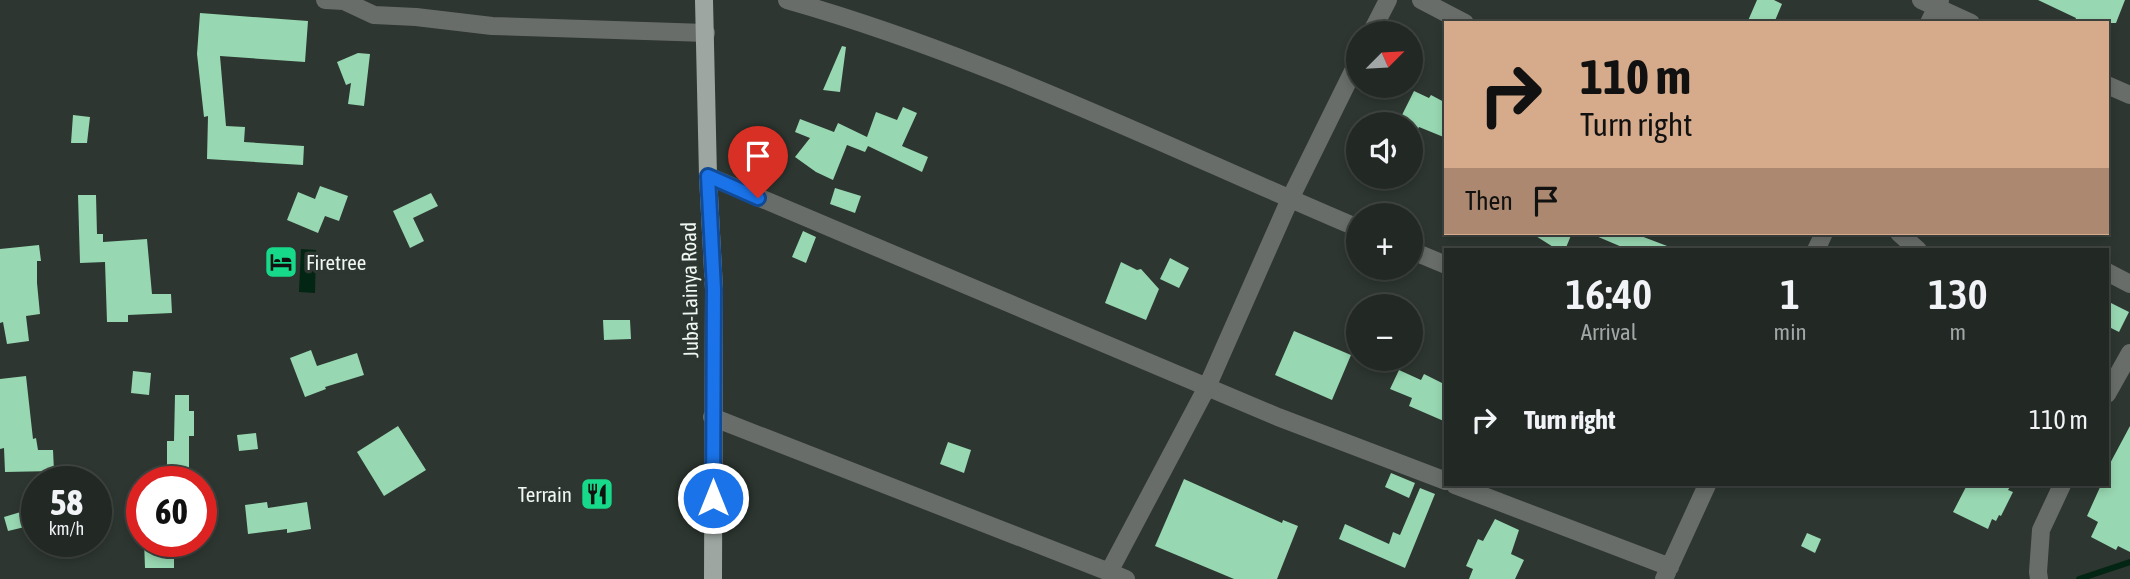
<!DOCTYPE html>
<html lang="en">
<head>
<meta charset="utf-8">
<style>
	body { margin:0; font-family:"Asap Condensed",sans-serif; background:#2e3431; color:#f1f3f6; height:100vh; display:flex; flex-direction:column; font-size:26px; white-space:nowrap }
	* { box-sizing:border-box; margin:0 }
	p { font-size:23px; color:#a2a6a6 }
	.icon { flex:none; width:38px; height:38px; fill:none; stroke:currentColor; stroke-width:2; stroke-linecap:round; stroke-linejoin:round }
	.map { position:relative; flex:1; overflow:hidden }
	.panel { position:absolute; left:1444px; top:248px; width:665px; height:238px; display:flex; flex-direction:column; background:#222824; border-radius:0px; box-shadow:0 4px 10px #0003,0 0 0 2px #3f4441 }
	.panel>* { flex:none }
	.banner { position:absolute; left:1444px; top:21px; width:665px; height:214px; border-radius:0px; box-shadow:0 4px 10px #0003,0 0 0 2px #3f4441; background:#d6ab8b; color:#111; overflow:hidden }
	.needle { width:46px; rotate:66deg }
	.controls { position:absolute; left:1346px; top:21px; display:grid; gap:14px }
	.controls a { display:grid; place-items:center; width:77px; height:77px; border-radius:50%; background:#222824; box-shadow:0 4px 10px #0003,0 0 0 2px #3f4441; font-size:35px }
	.speed { position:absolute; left:21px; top:466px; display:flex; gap:14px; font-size:35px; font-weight:700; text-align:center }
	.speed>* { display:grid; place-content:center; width:91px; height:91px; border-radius:50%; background:#222824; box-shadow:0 4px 10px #0003,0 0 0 2px #3f4441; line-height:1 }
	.speed small { font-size:18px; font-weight:400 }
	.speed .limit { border:10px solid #d22; background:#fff; color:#111 }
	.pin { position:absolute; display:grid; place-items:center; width:60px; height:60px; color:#fff; margin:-72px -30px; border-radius:50% 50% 50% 0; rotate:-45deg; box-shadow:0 0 7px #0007 }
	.pin .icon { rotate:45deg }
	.me { position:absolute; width:77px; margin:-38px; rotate:0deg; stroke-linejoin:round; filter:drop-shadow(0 0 5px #0008) }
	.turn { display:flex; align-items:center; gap:24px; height:147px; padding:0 21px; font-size:32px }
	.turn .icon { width:91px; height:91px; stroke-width:2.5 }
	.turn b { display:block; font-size:49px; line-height:60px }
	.then { display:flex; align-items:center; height:66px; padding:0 21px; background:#0003; gap:14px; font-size:26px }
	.eta { display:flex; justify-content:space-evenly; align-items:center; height:119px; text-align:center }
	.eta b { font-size:42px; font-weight:600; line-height:49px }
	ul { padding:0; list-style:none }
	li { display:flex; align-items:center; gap:21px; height:105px; padding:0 21px }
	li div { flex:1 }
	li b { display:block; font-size:26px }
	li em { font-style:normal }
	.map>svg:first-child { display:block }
</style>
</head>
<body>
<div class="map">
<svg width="2130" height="579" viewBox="0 0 2130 579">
	<rect width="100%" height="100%" fill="#2d3630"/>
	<path fill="#032514" d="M301,249L316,250L315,293L299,292Z"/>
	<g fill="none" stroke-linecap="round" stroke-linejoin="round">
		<path stroke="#032514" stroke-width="6" d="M2079,579L2130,562"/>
	</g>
	<path fill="#97d7b1" d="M1757,0H1774L1782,4L1774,23H1747Z
		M2038,0H2125L2116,23H2074L2076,18Z
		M200,13L308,21L305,62L220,56L226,126L245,127L244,142L304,146L303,165L207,159L208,116L204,117L197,54Z
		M842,46L846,47L840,92L823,90Z
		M358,53L370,54L364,106L348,104L351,83L346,85L337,62Z
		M1414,91L1429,98L1431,95L1446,103V138L1419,127L1417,131L1410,128V124H1402L1405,118L1401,117Z
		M903,107L917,113L902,146L928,157L922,172L868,146L865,152L847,145L833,180L816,172L795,157L810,138L795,132L800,119L834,132L838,123L867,137L876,112L897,120Z
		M73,115L90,117L87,143H71Z
		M320,186L348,196L339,221L325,216L318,233L287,220L298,192L315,199Z
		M835,188L861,196L855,213L830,204Z
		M431,193L438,206L413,218L424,241L410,248L393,211Z
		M78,195H96L97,234H103V242L147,239L152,294H171L172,313L128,315V322H107L105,262L80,263Z
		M803,231L816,237L806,263L792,257Z
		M1531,233H1572L1565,250H1558Z
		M1589,233H1633L1675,249L1629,250Z
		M39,245L41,261H37V283L40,314L26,316L29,341L7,344L3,322L0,323V249Z
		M1170,258L1189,268L1179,288L1160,279Z
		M1121,262L1137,270L1141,269L1159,289L1146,320L1105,303Z
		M2107,301L2129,312L2119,332L2107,326Z
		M603,320H630L631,339L604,340Z
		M1294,331L1351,355L1332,400L1275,375Z
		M311,350L317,366L357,353L364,375L325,387L326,389L305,397L290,358Z
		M1399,370L1421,380L1424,374L1446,385V422L1409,406L1412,398L1390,389Z
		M133,371L151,373L149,395L131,393Z
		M26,376L33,439L36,438L38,450H53L54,471L5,472L4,448L0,449V379Z
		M175,395H189V411H194V436H189V481H167V441H174Z
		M398,426L426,470L384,496L357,452Z
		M2130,426V552L2118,546L2116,550L2091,537L2098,522L2087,516L2101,485H2107V469Z
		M256,433L258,449L239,451L237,435Z
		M948,442L971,450L964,473L940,464Z
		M1391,473L1415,483L1409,498L1385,487Z
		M1184,479L1282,523L1283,520L1298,526L1277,579H1234L1155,546Z
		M1967,485H2011L2008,490L2013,492L2001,516L1999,515L1996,521L1992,519L1988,529L1953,512Z
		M1420,488L1435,494L1405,568L1339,539L1345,524L1389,544L1393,532L1400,535Z
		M267,502L268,508L307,502L311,529L287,533V529L248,534L245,505Z
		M24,511L29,526L8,531L4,517Z
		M1495,519L1519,530L1511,554L1524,560L1515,579H1469L1473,569L1466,566L1478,539L1483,541Z
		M1807,533L1821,539L1815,553L1801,546Z
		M144,541H174V568H145Z"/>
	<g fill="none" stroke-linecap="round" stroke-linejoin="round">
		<path stroke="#696d6a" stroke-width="18" d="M325,0L344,1L374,15L416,17L492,26L706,33
			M787,0C985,56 1169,148 1358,228
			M1421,0L1465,23
			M1921,0L1971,23
			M1929,23L1940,0
			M1371,33L1388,0
			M2107,85L2130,95
			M708,176L1278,417L1446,481
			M1899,233L1918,250
			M1410,250L1446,265
			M1816,250L1824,233
			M2107,272L2130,284
			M2107,394L2130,353
			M712,417L1109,572L1207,387L1290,199L1358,61
			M1455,485L1670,567
			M1109,572L1126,579
			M1664,579L1707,485
			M2039,579L2038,572L2041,530L2062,485"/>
		<path stroke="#9da6a0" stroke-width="18" d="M704,0L708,176L714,289L713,579"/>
	</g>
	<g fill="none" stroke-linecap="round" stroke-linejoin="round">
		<defs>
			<path id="route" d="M713,498L714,289L708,176L758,198"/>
		</defs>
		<use href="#route" stroke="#114b97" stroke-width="18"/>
		<use href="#route" stroke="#1a73e8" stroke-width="12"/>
	</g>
	<defs>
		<symbol id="hotel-square" viewBox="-11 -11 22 22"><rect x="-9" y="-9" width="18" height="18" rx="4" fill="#16d989" stroke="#2d3630"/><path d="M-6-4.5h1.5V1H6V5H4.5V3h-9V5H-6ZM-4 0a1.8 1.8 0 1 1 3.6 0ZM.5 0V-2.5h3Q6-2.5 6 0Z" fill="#111"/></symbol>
		<symbol id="restaurant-square" viewBox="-11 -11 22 22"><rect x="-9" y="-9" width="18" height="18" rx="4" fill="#16d989" stroke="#2d3630"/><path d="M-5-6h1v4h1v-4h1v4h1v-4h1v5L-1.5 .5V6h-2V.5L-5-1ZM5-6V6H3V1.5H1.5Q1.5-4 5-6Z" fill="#111"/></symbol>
	</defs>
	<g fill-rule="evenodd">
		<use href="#hotel-square" x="262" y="243" width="38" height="38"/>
		<use href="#restaurant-square" x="578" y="475" width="38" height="38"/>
	</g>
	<g text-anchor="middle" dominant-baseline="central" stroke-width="7" stroke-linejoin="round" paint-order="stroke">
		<g font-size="21" fill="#f1f7f3" stroke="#2d3630" text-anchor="start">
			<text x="306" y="262">Firetree</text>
			<text x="572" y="494" text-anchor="end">Terrain</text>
		</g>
		<g font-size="21" fill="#f1f7f3" stroke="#2d3630">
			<text transform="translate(689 290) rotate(-91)">Juba-Lainya Road</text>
		</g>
	</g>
</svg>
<div class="controls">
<a><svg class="needle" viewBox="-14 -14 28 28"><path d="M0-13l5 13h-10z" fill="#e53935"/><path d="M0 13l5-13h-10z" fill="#a2a6a6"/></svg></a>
<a><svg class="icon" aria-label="sound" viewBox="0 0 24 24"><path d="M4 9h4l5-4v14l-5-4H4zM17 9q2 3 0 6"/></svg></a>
<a>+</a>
<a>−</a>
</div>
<div class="speed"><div>58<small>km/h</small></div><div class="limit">60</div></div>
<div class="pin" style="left:758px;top:198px;background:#d93025"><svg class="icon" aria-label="arrive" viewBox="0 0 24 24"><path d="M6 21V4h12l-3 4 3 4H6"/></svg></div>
<svg class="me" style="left:713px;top:498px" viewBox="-20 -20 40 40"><circle r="17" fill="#1a73e8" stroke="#fff" stroke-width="3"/><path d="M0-11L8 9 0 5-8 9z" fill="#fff"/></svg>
<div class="banner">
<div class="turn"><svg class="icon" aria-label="right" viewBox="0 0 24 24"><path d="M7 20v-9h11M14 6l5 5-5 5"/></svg><div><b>110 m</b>Turn right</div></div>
<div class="then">Then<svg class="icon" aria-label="arrive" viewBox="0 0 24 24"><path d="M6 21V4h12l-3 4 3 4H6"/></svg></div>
</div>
<section class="panel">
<div class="eta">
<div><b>16:40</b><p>Arrival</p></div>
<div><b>1</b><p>min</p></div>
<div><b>130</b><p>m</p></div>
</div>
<ul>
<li><svg class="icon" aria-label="right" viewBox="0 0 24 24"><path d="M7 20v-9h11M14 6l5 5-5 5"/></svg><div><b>Turn right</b></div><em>110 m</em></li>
</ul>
</section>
</div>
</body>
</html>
